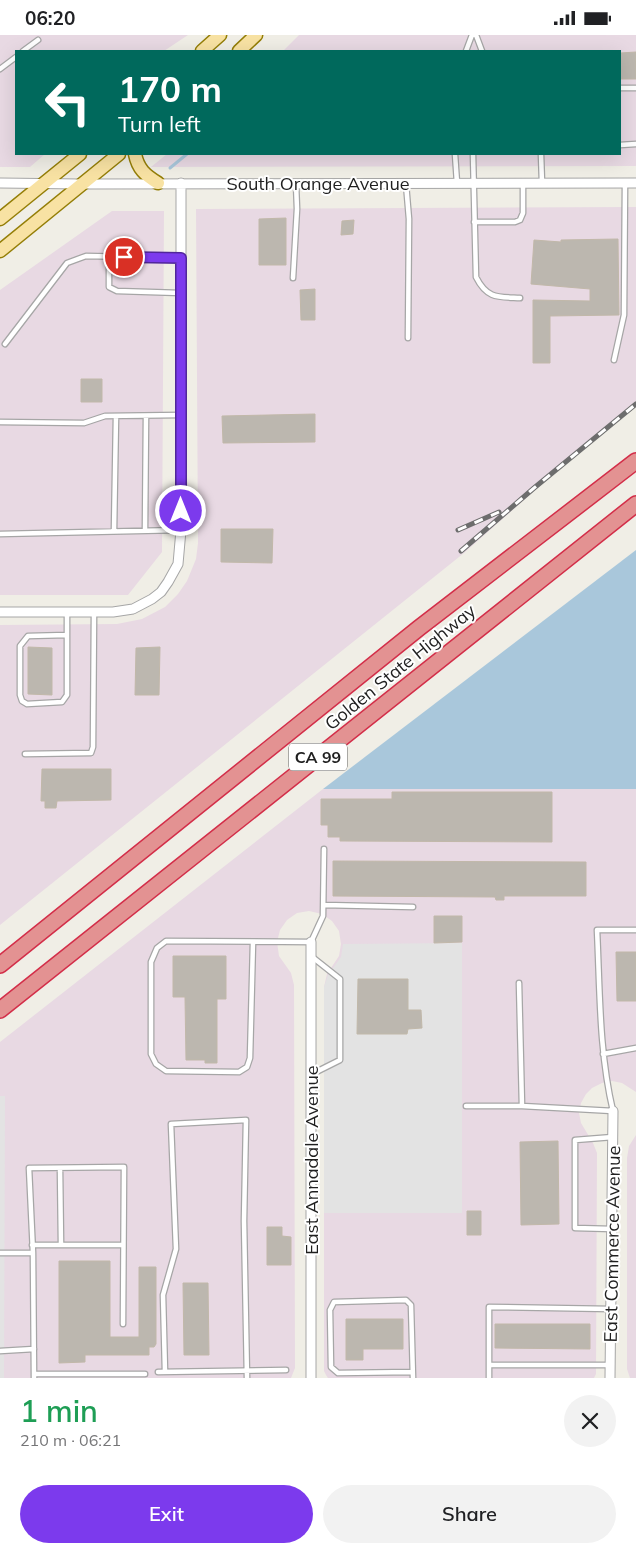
<!DOCTYPE html>
<html lang="en">
<head>
<meta charset="utf-8">
<style>
	body { margin:0; font-family:Mulish,sans-serif; background:#f2f2f2; color:#202124; height:100vh; display:flex; flex-direction:column; font-size:19px; white-space:nowrap }
	* { box-sizing:border-box; margin:0 }
	p { font-size:16px; color:#757577 }
	.icon { flex:none; width:28px; height:28px; fill:none; stroke:currentColor; stroke-width:2; stroke-linecap:round; stroke-linejoin:round }
	.map { position:relative; height:1343px; overflow:hidden }
	.drawer { display:flex; flex-direction:column; background:#fff; flex:1 }
	.drawer>* { flex:none }
	.hud { position:absolute; left:15px; top:15px; width:606px; height:105px; border-radius:0px; box-shadow:0 5px 20px #0002; background:#00695c; color:#fff; overflow:hidden }
	.pin { position:absolute; display:grid; place-items:center; width:42px; height:42px; color:#fff; margin:-21px; border:2px solid #fff; border-radius:50%; box-shadow:0 1px 5px #0007 }
	.me { position:absolute; width:55px; margin:-28px; rotate:0deg; stroke-linejoin:round; filter:drop-shadow(0 0 4px #0008) }
	.turn { display:flex; align-items:center; gap:18px; height:105px; padding:0 20px; font-size:22px }
	.turn .icon { width:65px; height:65px; stroke-width:2.5 }
	.turn b { display:block; font-size:35px; line-height:42px }
	.round { display:grid; place-items:center; flex:none; width:52px; height:52px; border-radius:26px; background:#f2f2f2 }
	.summary { display:flex; align-items:center; justify-content:space-between; height:85px; padding:0 20px }
	h1 { font-size:30px; font-weight:600; line-height:38px; color:#1e9e55 }
	.primary-button { display:flex; gap:10px; margin-top:auto; padding:10px 20px }
	.primary-button a { flex:1; height:58px; border-radius:30px; background:#7c3aed; color:#fff; font-size:20px; font-weight:600; line-height:58px; text-align:center }
	.primary-button a+a { background:#f2f2f2; color:#202124 }
	.status { display:flex; justify-content:space-between; align-items:center; height:35px; padding:0 25px; background:#fff; direction:ltr }
	.status svg { height:14px; fill:currentColor }
	.map>svg:first-child { display:block }
</style>
</head>
<body>
<div class="status"><b>06:20</b><svg viewBox="0 0 49 12"><path d="M0 12V9h3v3zM5 12V6h3v6zM10 12V3h3v9zM15 12V0h3v12zM26 1h20v11H26zM47 4h2v5h-2z"/></svg></div>
<div class="map">
<svg width="636" height="1343" viewBox="0 0 636 1343">
	<rect width="100%" height="100%" fill="#f0eee6"/>
	<path fill="#e8d9e3" d="M0,0H188L164,16H16V119H45L30,132H0Z
		M299,0H636V131L151,132L167,119H620V16H283Z
		M636,172V366L464,518L0,890V590L117,589L142,584L165,572L178,559L187,546L196,524L198,508L196,174Z
		M112,176H164L162,517L128,560H0V255Z
		M323,754H636V1057L622,1048L612,1046L602,1048L592,1053L586,1059L581,1068L579,1078L581,1088L593,1108L597,1118L596,1339L594,1343H328L326,1340L324,1336V952L327,939L339,921L341,909L339,896L332,886L322,879L309,876L297,878L287,885L280,895L277,907L279,921L291,938L294,950L295,1333L291,1343H0V1007Z
		M636,1100V1343H630L627,1334V1123L629,1111Z"/>
	<path fill="#e3e3e3" d="M462,908V1178H324V952L328,940L341,922L343,909Z
		M0,1061H5L4,1343H0Z"/>
	<path fill="#a9c7db" d="M636,515V754H323Z"/>
	<g fill="none" stroke-linecap="round" stroke-linejoin="round">
		<path stroke="#a9c7db" stroke-width="3" d="M170,133L187,119"/>
	</g>
	<path fill="#bcb7af" stroke="#c1b8a9" d="M636,17V44H620V18Z
		M286,183V230H259V184Z
		M354,185L353,199L341,200L342,186Z
		M618,204L619,280L550,281V328H533V265L590,266V254L531,249L534,205L561,207V205Z
		M315,254V285H301L300,255Z
		M81,344H102V367H81Z
		M315,379V407L223,408L222,381Z
		M221,494H273L272,528L221,527Z
		M28,612L52,613V660L28,659Z
		M160,612L159,660H135L136,613Z
		M42,734H111V765L57,766L56,773H45V766H41Z
		M392,757H552V807L340,806V802H328V790H321V764H392Z
		M333,826L586,827V861H504V865H496L495,862L333,861Z
		M434,881H462V907L434,908Z
		M616,917H636V966H617Z
		M173,921H226V964H217V1028H205V1025H186L185,962H173Z
		M358,944H408V975H421L422,993L408,994L407,999H357Z
		M558,1106L559,1189L521,1190L520,1107Z
		M467,1176H481V1200H467Z
		M267,1192H282V1201L291,1202V1230H267Z
		M59,1226H110V1302H139V1232H156V1309L154,1312H149V1320H85V1327L59,1328Z
		M183,1248H208L209,1320H184Z
		M346,1284H403V1314H363V1325H346Z
		M495,1289H590V1314L495,1313Z"/>
	<g fill="none" stroke-linecap="round" stroke-linejoin="round">
		<defs>
			<path id="service" d="M476,0L482,16
				M23,16L38,5
				M466,16L472,0
				M0,34L16,22
				M620,53H636
				M620,110L636,109
				M455,119L457,148
				M473,119L476,242C487,264 498,262 520,263
				M541,119L542,148
				M406,149L409,184L408,303
				M474,187H515L520,185L523,178V148
				M109,221V252L117,256L181,258
				M293,243L297,174L296,149
				M5,309L67,228L86,221L181,223
				M614,325L624,280L625,148
				M0,387L84,388L105,381L181,380
				M114,496L116,381
				M145,496L146,381
				M0,499L181,495
				M67,577V660L62,667L27,669L22,666L20,660V611L28,601L67,600
				M25,719L91,718L93,712L94,577
				M324,870L413,872
				M253,907L250,1023L247,1032L239,1037L166,1036L156,1029L151,1019V927L157,913L166,906L311,907L323,881L324,814
				M311,921L340,944V1025L312,1039
				M519,948L522,1071
				M603,1019L636,1013
				M466,1071H522L613,1076C599,1017 600,956 597,895H636
				M60,1133L61,1210
				M612,1194L575,1193V1105L613,1102
				M32,1210H123
				M0,1218H33
				M0,1316L34,1314
				M489,1330H610
				M158,1337L286,1335
				M165,1337L163,1260L176,1214L171,1089L246,1085L244,1186L247,1343
				M412,1337L338,1338L331,1332L330,1275L334,1267L406,1265L411,1270L413,1343
				M34,1339H145
				M34,1343L33,1218L29,1133L124,1132L123,1289
				M489,1343V1272L611,1274"/>
			<path id="minor" d="M0,148L81,149L636,148
				M0,577H113L133,574L152,564L161,557L168,547L178,529L181,495V148
				M311,1343V907
				M610,1343L613,1076"/>
			<path id="primary" d="M202,16L220,0
				M239,16L256,0
				M135,119C138,134 145,140 158,148
				M0,184L80,119
				M0,216L119,119"/>
			<path id="motorway" d="M0,930L419,593L636,426
				M0,975L636,469"/>
		</defs>
		<use href="#service" stroke="#a6a6a6" stroke-width="7"/>
		<use href="#minor" stroke="#a6a6a6" stroke-width="11"/>
		<use href="#primary" stroke="#947e07" stroke-width="15"/>
		<use href="#motorway" stroke="#d32e49" stroke-width="18"/>
		<use href="#service" stroke="#fff" stroke-width="4.5"/>
		<use href="#minor" stroke="#fff" stroke-width="9"/>
		<use href="#primary" stroke="#f8e2a3" stroke-width="12"/>
		<use href="#motorway" stroke="#e39292" stroke-width="15"/>
		<defs>
			<path id="rail" d="M458,495L499,477
				M461,516L534,453L636,369"/>
		</defs>
		<use href="#rail" stroke="#6d6d6d" stroke-width="5"/>
		<use href="#rail" stroke="#fff" stroke-width="3" stroke-dasharray="9" stroke-linecap="butt"/>
	</g>
	<g fill="none" stroke-linecap="round" stroke-linejoin="round">
		<defs>
			<path id="route" d="M124,222L181,223V476"/>
		</defs>
		<use href="#route" stroke="#51269a" stroke-width="12"/>
		<use href="#route" stroke="#7c3aed" stroke-width="9"/>
	</g>
	<g text-anchor="middle" dominant-baseline="central" stroke-width="4" stroke-linejoin="round" paint-order="stroke">
		<rect fill="#fff" stroke="#626262" stroke-width="1" x="289" y="708.5" width="58" height="27" rx="4"/>
		<g font-size="16" font-weight="bold" fill="#1f1f1f">
			<text x="318" y="722">CA 99</text>
		</g>
		<g font-size="18" fill="#1f1f1f" stroke="#fff">
			<text x="318" y="148">South Orange Avenue</text>
			<text transform="translate(400 632) rotate(-39)">Golden State Highway</text>
			<text transform="translate(311 1125) rotate(-90)">East Annadale Avenue</text>
			<text transform="translate(612 1209) rotate(-89)">East Commerce Avenue</text>
		</g>
	</g>
</svg>
<div class="pin" style="left:124px;top:222px;background:#d93025"><svg class="icon" aria-label="arrive" viewBox="0 0 24 24"><path d="M6 21V4h12l-3 4 3 4H6"/></svg></div>
<svg class="me" style="left:181px;top:476px" viewBox="-20 -20 40 40"><circle r="17" fill="#7c3aed" stroke="#fff" stroke-width="3"/><path d="M0-11L8 9 0 5-8 9z" fill="#fff"/></svg>
<div class="hud">
<div class="turn"><svg class="icon" aria-label="left" viewBox="0 0 24 24"><path d="M17 20v-9H6M10 6l-5 5 5 5"/></svg><div><b>170 m</b>Turn left</div></div>
</div>
</div>
<section class="drawer">
<div class="summary"><div><h1>1 min</h1><p>210 m · 06:21</p></div><a class="round"><svg class="icon" aria-label="close" viewBox="0 0 24 24"><path d="M6 6l12 12M18 6L6 18"/></svg></a></div>
<div class="primary-button"><a>Exit</a><a>Share</a></div>
</section>
</body>
</html>
